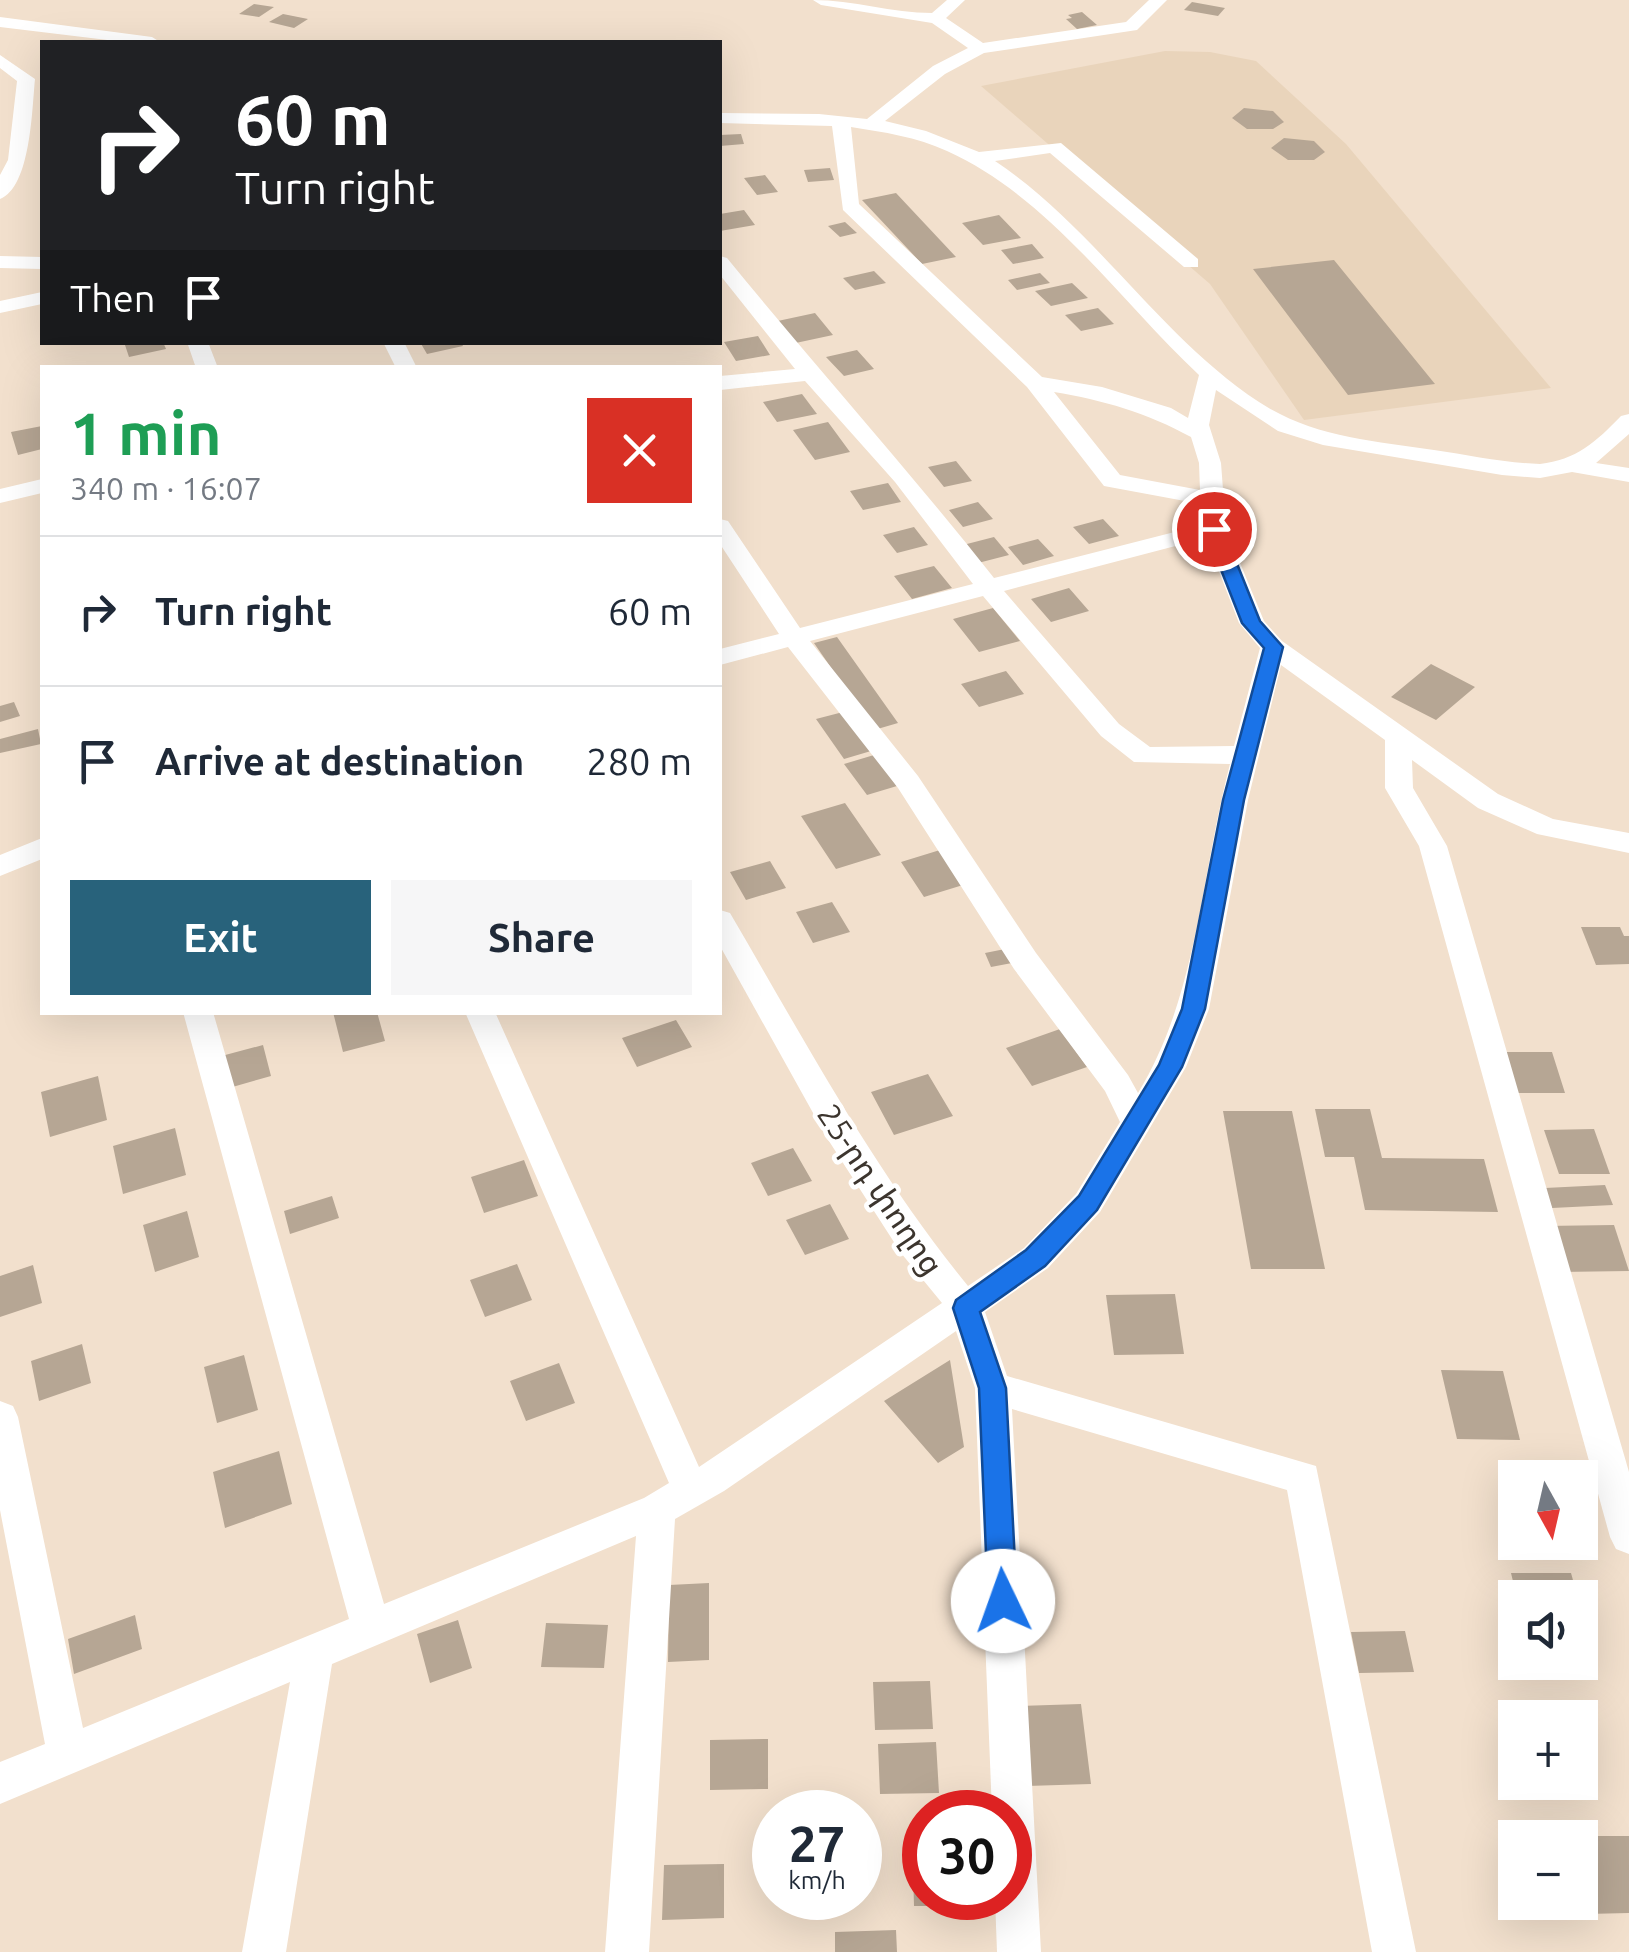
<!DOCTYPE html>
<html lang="en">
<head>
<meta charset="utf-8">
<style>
	body { margin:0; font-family:Ubuntu,"Noto Sans Armenian",sans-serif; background:#f6f6f7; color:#1f2937; height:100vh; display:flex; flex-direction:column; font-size:38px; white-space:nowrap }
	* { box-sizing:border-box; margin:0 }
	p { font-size:32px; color:#747a83 }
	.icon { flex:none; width:55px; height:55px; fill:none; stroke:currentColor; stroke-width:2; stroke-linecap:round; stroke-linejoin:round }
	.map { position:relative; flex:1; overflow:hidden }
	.sheet { position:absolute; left:40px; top:365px; width:682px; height:650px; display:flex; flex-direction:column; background:#fff; border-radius:0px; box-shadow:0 10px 40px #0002 }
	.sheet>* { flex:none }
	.banner { position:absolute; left:40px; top:40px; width:682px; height:305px; border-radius:0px; box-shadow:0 10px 40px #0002; background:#202124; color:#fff; overflow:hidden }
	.needle { width:65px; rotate:172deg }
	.fabs { position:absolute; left:1498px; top:1460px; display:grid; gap:20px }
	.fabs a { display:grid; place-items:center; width:100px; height:100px; border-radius:0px; background:#fff; box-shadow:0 10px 40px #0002; font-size:50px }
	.speed { position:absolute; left:752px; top:1790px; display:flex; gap:20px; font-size:50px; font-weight:700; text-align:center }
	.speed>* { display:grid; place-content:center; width:130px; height:130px; border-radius:50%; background:#fff; box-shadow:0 10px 40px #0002; line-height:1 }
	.speed small { font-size:25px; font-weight:400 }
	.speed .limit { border:15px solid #d22; background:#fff; color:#111 }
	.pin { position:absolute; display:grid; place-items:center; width:85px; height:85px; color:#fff; margin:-42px; border:5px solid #fff; border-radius:50%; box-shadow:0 2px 10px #0007 }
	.me { position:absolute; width:110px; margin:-55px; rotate:357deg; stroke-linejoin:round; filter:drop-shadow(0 0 8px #0008) }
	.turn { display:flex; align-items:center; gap:35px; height:210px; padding:0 30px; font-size:45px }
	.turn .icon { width:130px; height:130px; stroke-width:2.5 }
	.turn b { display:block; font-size:70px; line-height:85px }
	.then { display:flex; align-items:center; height:95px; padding:0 30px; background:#0003; gap:20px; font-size:38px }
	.round { display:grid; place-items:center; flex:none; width:105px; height:105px; border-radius:0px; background:#f6f6f7 }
	.overview { display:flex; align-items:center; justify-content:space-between; height:170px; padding:0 30px }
	h1 { font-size:60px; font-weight:700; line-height:75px; color:#1e9e55 }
	.button { display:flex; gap:20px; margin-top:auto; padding:20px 30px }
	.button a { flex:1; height:115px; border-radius:0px; background:#28627b; color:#fff; font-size:40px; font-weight:700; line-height:115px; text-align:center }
	.button a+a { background:#f6f6f7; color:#1f2937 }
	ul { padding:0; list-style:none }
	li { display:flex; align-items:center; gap:30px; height:150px; padding:0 30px; border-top:2px solid #e0e1e3 }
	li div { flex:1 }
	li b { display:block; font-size:38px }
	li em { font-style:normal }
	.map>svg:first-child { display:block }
</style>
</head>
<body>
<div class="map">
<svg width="1629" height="1952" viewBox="0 0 1629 1952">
	<rect width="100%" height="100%" fill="#f2e0cd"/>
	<path fill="#e9d4bb" d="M1165,51L1210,52L1256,61L1346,144L1551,388L1304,420L1210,284L981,86Z"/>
	<path fill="#b6a694" d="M1192,2L1225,8L1218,16L1184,10Z
		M254,4L274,7L259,17L239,14Z
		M1082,12L1097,25L1077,29L1066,19L1072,18L1068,15Z
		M283,14L308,19L294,28L269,22Z
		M1244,108L1273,111L1284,122L1273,129H1247L1232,118Z
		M741,134L744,144L720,146V135Z
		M1284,138L1314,141L1325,152L1314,160H1288L1271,148Z
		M830,168L834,180L808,182L804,170Z
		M765,175L778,192L757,195L744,178Z
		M896,193L956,257L922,264L862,200Z
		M744,210L755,225L720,231V214Z
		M999,215L1021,238L983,245L962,223Z
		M845,222L857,233L840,237L828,226Z
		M1032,244L1044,258L1013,264L1001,250Z
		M1334,260L1435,384L1348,395L1253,269Z
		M874,271L886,283L855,290L843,278Z
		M1040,273L1050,283L1017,290L1008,280Z
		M1072,283L1088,298L1051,306L1035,291Z
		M1098,308L1114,324L1081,331L1065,315Z
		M815,313L833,335L791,344L773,322Z
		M758,336L770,355L736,361L724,342Z
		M124,342H163L166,349L129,357Z
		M420,342H461L463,346L427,354Z
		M857,350L874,369L844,376L826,357Z
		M802,394L817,414L777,422L763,402Z
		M828,422L850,452L815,460L793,430Z
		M42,426V449L18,455L11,432Z
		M956,461L972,481L944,487L928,467Z
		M888,483L901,502L863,510L850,491Z
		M978,502L993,519L963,527L949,510Z
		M1103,519L1119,536L1089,544L1073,527Z
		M914,527L928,545L897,553L883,535Z
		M994,537L1009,555L978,563L963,545Z
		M1038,539L1054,556L1023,565L1008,547Z
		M934,566L952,588L912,599L894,576Z
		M1069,588L1089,611L1051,622L1031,599Z
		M993,608L1020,641L979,652L953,619Z
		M837,637L898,723L874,730L814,643Z
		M1431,664L1475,687L1436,720L1391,697Z
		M1006,671L1024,694L979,707L961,684Z
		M14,702L20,716L0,722V706Z
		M843,712L871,751L844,759L816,719Z
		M38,729L41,744L0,753V739Z
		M874,755L897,786L867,795L844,764Z
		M845,803L881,855L836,869L801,816Z
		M940,850L963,885L924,897L901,862Z
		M770,861L786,888L746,900L730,872Z
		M832,902L850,932L813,943L796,912Z
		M1581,927H1620L1624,936H1629V964L1596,965Z
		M1005,949L1012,963L991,967L985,953Z
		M333,1012H377L385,1041L343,1052Z
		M676,1020L692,1047L637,1067L622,1038Z
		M1060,1029L1087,1067L1032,1086L1006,1048Z
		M263,1045L271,1076L222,1090L214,1058Z
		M1492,1052H1552L1565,1093H1505Z
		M928,1074L953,1116L894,1135L871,1092Z
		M98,1076L107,1120L50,1137L41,1092Z
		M1315,1109H1370L1382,1158L1484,1159L1498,1212L1365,1210L1354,1157H1325Z
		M1223,1111H1292L1325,1269H1251Z
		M175,1128L186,1175L123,1194L113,1146Z
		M1594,1129L1610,1174H1559L1544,1130Z
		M793,1148L812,1181L768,1196L751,1163Z
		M524,1160L538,1196L484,1213L471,1177Z
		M1605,1185L1613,1205L1552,1208L1545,1188Z
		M332,1196L339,1218L290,1234L284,1211Z
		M830,1204L849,1239L805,1255L786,1220Z
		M187,1211L199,1257L155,1272L143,1225Z
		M1614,1225L1629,1271L1559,1272L1544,1226Z
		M517,1264L532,1300L485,1317L470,1280Z
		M33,1265L42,1303L0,1317V1276Z
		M1175,1294L1184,1354L1114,1355L1106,1295Z
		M82,1344L91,1383L39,1401L31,1361Z
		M244,1355L258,1410L217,1423L204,1367Z
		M950,1360L964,1447L938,1463L884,1401Z
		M559,1363L575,1403L526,1421L510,1381Z
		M1441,1370L1503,1371L1520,1440L1457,1439Z
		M279,1451L292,1504L225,1528L213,1472Z
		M1511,1573H1571L1578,1598H1517Z
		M709,1583V1660L668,1662L669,1585Z
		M135,1615L142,1649L74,1674L68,1639Z
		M458,1620L472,1668L430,1683L417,1634Z
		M546,1623L608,1625L604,1668L541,1667Z
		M1405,1631L1414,1672L1359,1673L1351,1632Z
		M930,1681L933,1729L875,1730L873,1682Z
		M1081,1704L1091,1784L1027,1786L1019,1706Z
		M768,1739V1789L710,1790V1740Z
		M936,1742L939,1793L880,1794L878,1744Z
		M912,1836H925V1898H974L975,1906H914Z
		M1580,1836H1629V1913L1586,1914L1580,1892Z
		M724,1864V1918L662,1920L664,1865Z
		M896,1930L897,1952H835V1932Z"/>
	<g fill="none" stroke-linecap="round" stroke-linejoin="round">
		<path fill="#fff" fill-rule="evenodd" d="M813,0C853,0 892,13 932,13L947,0H965L946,18L983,43L1126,22L1149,0H1167L1137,30L984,53L945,74L885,121L926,131L979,152L1061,143L1198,259V267H1184L1050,153L995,161C1095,228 1160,337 1259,402C1312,437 1373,441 1434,450C1469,455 1504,463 1540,464C1576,460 1596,442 1621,416L1629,414V434L1596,463L1629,468V482L1572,472L1540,478L1502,475L1323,445L1278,431L1216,390L1209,425L1221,463L1226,529L1264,621L1282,641L1498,794L1553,819L1629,833V853L1537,834L1478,808L1412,760L1413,788L1447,846L1629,1472V1554L1616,1549L1610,1537L1419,846L1385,788V740L1281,665L1248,800L1209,1009L1186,1067L1100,1212L1048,1268L985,1312L1007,1376L1316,1466L1416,1952H1372L1287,1490L1012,1409L1041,1952H997L995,1898H1010V1812H992L975,1388L956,1331L724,1491L675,1519L649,1952H605L636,1536L332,1664L286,1952H242L290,1682L0,1804V1762L45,1744L0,1510V1401L13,1406L18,1417L83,1728L349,1619L183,1012H213L384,1604L644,1498L669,1483L465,1012H495L699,1467L942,1303L901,1253L827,1138L720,946V910L730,913C805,1041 874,1171 968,1286L1024,1248L1076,1194L1120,1122L1105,1091L1014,969L898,788L788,647L720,665V649L779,634L720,544V519L728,521L800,628L973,584L895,482L805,381L720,390V376L795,369L720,275V256L727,258C815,366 908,469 994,578L1202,525L1201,504L1104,486L1027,387L843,210L832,126L720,123V113L819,114L867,119L933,66L968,48L932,23L821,5ZM851,127C883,132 917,137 947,151C1049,197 1119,300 1199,375L1188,418L1171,408L1102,387L1042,377L859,204ZM1054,392C1103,400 1147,413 1191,437L1199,463L1200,490L1120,475ZM1206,538L1239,623L1260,648L1234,746L1150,747L1119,724L1004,591ZM983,596L1101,736L1134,762L1230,764C1201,874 1198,995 1138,1093L1128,1075L1036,953L918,776L810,641Z
			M0,17L152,37L160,42H124L0,27Z
			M0,55L35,79C32,108 31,187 0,199V175L8,160L17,81L0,68Z
			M0,256L42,257V269L0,268Z
			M42,292V304L0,313V301Z
			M187,342H208L218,368H196Z
			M383,342H404L417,368H396Z
			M42,479V493L0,503V489Z
			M42,838V859L0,876V855Z"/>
	</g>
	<path fill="#1a73e8" stroke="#114b97" stroke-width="2.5" d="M1214,524L1223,529L1260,621L1283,647L1244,800L1205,1009L1182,1067L1097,1210L1045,1266L980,1312L1006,1388L1017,1601L1013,1611L1003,1615L992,1611L988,1601L979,1388L953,1308L956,1300L1026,1250L1079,1196L1159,1065L1182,1009L1223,800L1264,648L1242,623L1205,529Z"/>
	<g text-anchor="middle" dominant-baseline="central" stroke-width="9" stroke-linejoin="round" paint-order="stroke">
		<g font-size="32" fill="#3c352e" stroke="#fff">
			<text transform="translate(881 1189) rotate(56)">25-րդ փողոց</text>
		</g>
	</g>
</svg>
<div class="fabs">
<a><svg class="needle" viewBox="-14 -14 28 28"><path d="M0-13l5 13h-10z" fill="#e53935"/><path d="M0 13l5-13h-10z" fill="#747a83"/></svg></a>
<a><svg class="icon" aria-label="sound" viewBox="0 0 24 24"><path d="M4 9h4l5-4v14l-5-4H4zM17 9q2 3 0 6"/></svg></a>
<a>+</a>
<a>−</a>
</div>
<div class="speed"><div>27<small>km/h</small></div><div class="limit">30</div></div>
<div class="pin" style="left:1214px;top:529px;background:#d93025"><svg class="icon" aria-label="arrive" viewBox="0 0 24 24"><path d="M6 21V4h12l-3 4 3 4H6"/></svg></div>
<svg class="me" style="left:1003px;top:1601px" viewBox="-20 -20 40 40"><circle r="19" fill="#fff"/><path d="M0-13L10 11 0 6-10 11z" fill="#1a73e8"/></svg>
<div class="banner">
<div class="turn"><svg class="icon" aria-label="right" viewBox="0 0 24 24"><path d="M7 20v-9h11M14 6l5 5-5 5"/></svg><div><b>60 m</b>Turn right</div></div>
<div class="then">Then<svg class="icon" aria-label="arrive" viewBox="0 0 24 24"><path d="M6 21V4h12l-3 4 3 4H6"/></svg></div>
</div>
<section class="sheet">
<div class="overview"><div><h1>1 min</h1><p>340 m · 16:07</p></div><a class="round" style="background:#d93025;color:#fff"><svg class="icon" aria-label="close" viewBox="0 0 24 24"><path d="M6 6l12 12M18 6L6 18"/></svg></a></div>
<ul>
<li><svg class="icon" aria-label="right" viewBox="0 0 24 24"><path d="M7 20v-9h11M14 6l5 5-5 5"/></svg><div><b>Turn right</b></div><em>60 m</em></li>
<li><svg class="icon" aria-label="arrive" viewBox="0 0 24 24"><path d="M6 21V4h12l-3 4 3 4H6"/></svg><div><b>Arrive at destination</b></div><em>280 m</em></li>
</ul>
<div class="button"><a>Exit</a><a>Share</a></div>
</section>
</div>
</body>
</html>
